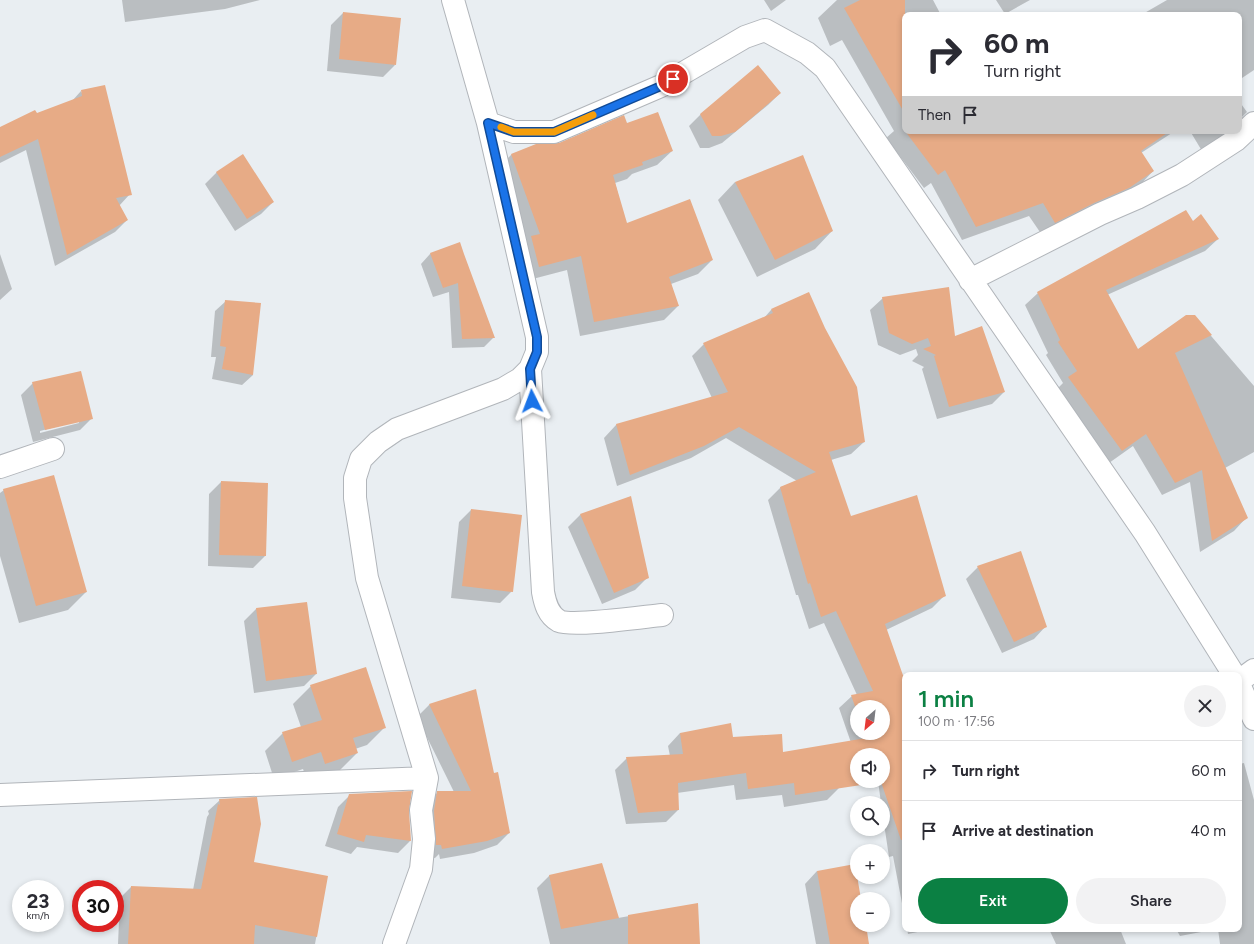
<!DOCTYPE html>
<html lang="en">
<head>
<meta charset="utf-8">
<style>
	body { margin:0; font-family:Figtree,sans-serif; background:#f2f2f3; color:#2b2b33; height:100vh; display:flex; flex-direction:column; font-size:15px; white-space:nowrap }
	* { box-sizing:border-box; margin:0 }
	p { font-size:13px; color:#7c7c81 }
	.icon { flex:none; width:22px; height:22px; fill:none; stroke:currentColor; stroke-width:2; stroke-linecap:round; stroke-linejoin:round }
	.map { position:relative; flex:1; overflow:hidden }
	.drawer { position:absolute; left:902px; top:672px; width:340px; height:260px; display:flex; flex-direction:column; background:#fff; border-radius:8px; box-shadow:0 2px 6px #0003 }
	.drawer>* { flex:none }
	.top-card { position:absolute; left:902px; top:12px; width:340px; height:122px; border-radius:8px; box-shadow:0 2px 6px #0003; background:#fff; color:#2b2b33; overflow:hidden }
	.needle { width:26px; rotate:208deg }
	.controls { position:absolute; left:850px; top:700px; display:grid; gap:8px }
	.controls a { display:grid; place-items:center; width:40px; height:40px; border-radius:50%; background:#fff; box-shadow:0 2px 6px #0003; font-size:20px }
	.speed { position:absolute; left:12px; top:880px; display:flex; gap:8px; font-size:20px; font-weight:700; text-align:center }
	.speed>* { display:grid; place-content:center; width:52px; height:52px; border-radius:50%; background:#fff; box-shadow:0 2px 6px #0003; line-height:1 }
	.speed small { font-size:10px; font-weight:400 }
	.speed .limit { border:6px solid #d22; background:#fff; color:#111 }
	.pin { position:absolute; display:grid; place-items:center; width:34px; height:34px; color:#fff; margin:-17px; border:2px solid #fff; border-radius:50%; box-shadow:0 1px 4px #0007 }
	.me { position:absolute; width:44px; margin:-22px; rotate:357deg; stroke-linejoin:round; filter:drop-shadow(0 0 3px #0008) }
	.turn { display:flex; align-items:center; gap:14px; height:84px; padding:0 16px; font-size:18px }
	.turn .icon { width:52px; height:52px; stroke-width:2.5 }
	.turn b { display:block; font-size:28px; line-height:34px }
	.then { display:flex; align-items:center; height:38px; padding:0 16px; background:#0003; gap:8px; font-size:15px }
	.round { display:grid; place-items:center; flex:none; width:42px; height:42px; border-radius:21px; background:#f2f2f3 }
	.headline { display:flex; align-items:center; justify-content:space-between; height:68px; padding:0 16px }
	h1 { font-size:24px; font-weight:600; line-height:30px; color:#0b8043 }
	.button { display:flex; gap:8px; margin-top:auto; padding:8px 16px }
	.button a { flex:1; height:46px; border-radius:24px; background:#0b8043; color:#fff; font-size:16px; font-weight:600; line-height:46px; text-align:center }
	.button a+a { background:#f2f2f3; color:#2b2b33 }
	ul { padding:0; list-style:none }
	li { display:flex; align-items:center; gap:12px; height:60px; padding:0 16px; border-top:1px solid #e1e1e2 }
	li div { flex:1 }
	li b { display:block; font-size:15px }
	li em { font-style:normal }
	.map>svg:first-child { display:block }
</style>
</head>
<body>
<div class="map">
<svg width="1254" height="944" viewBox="0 0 1254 944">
	<rect width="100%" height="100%" fill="#e9eef2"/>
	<path fill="#0003" fill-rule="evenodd" d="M122,0H260L225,9L125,22Z
		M764,0H786L771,11Z
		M837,0H933L941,15H905V131H1175L1141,153L1153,171L1140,185L1042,235L1029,216L962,240L931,183L924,188L886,138L894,131L842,40L830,46L818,18Z
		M996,0H1030L1005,14Z
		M1167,0H1254V70L1239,80V15H1141Z
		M343,13L395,65L383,77L327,71L331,25Z
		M81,91L130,194L119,206L127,220L115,232L55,266L26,150L0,163V128L72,101Z
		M780,93L768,105L722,143L709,148H700L689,126L701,114Z
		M1239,101L1247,112L1239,120Z
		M627,124L672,151L657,165L632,174L627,179L615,183L626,224L712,260L698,274L671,284L678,306L664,320L580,336L567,270L525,281L497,169L511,155L559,144Z
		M1190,131H1227L1214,143L1202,151Z
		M217,172L273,202L261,214L235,231L205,184Z
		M735,182L832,231L815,249L757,277L718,200Z
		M1193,222L1218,239L1205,251L1107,295L1137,350L1194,316L1254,386V452L1225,468L1246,518L1234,531L1200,552L1190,482L1162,495L1133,446L1109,463L1056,390L1063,383L1046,355L1048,353L1025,305L1038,293Z
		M459,243L494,337L484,347L452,348L449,292L433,297L421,264L430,254Z
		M0,254L12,289L0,300Z
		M808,293L864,442L851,454L831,460L850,517L944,596L932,608L886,630L905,684V919L893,856L889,857L883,817V803H881L878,781H883V755H857V760L839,708L852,696L857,695L824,623L809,629L798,595H796L768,500L781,487L797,481L726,438L691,458L617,486L604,438L616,425L712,398L692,356L704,344L764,318L771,310ZM857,707H883V733H857Z
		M883,298L1004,392L992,404L937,419L922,369L924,367L912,361L918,355L916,349L900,355L878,345L870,310Z
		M226,301L253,375L242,385L212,379L216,357H211L215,311Z
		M33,383L92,418L80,430L33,442L21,395ZM79,421V423L40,433V431Z
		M221,482L265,556L253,568L208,566L209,494Z
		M4,490L86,592L68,610L19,623L0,556V493Z
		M630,497L648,577L635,590L602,604L568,527L580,515Z
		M471,510L512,591L500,603L451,598L459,522Z
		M978,567L1046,626L1034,639L1002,653L966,579Z
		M306,603L316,674L304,686L254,693L244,621L256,609Z
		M311,686L385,727L367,745L355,749L357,753L339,771L307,781L303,769L274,779L265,751L283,733L301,727L293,704Z
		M475,690L493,774L509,833L497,845L474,853L440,859L439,854L435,858L424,857L426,804L438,792H454L417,717L429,705Z
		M680,733L732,738L782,753L839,788L827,800L784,807L782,795L736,800L734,785L677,793L678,810L666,822L626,824L615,770L627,758L670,756L668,746Z
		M1244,763L1254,800V944H1220L1218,929H1239V764Z
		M350,795L408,811L410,841L398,853L357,847L351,854L325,846L338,807Z
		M220,800L253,863L327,877L315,944H118L120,898L131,887L193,890L207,817L209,814L208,811Z
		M601,864L618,918L697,904L699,944H550L537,888L549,876Z
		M817,871L860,899H857V925H865L868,944H816L805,884Z
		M907,929H932L908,934Z
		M1049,929H1113L1114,932L1120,929L1126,944H1056Z
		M1176,929H1217L1180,936Z"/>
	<path fill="#e7ab86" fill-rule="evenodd" d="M860,0H905V114L844,8Z
		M343,12L401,18L396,65L339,59Z
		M758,65L781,93L735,132L721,136H712L700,114Z
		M105,85L132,195L116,198L128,220L67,255L38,139L0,157V127L35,110L37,113L82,96L81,90Z
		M658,112L673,151L642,162L643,165L613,175L627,223L690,199L713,260L669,277L679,306L594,322L581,256L539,267L531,236L540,234L511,154L536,144L559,143L624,115L627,123Z
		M905,131H1170L1141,151L1154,171L1129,188L1094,203L1055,223L1043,203L976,227L945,170L938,175Z
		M243,154L274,202L247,219L216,172Z
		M803,155L833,231L775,260L735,182Z
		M1186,210L1193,221L1201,214L1219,239L1106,290L1138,349L1186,315H1195L1212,335L1175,353L1248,518L1212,541L1202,470L1175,483L1146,434L1122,451L1068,377L1077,371L1058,342L1060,340L1037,292Z
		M460,242L464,254L495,338L462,339L458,283L443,288L430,253Z
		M949,287L955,336L982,326L1005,392L949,407L934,356L936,355L923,349L931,346L928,338L912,344L889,333L882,297Z
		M809,292L825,328L857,387L865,442L829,452L851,516L917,495L946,596L885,624L905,681V839L901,840L881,782L795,795L794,783L748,789L746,773L678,783L679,810L638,813L626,757L683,754L680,733L731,723L733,737L782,734L783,752L866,738L864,733H883V707H857V712L851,695L873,691L836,611L821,617L810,583L808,584L780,487L816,472L739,427L704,446L630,475L616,424L728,392L703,343L773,313L771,309ZM857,755H883V781H857Z
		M225,300L261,303L253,375L222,369L226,347L220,346Z
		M81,371L93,419L45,430L32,382Z
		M54,475L87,592L36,606L3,489Z
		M221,481L268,483L266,556L219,555Z
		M631,496L649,578L614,593L580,514Z
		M471,509L522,515L513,592L462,586Z
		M1021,551L1047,627L1014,642L977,566Z
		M307,602L317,674L266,681L256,608Z
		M366,667L386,728L353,738L358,753L325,764L321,752L292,762L282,732L322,720L310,685Z
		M476,689L494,773L498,772L510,833L487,841L442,849L441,845H436L434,811L437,791H471L429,704Z
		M412,791L409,811L411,841L366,835L364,842L337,834L349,794Z
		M257,797L261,824L254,862L328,876L317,937L255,925L254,944H128L131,886L201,889L218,804L220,805L219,799Z
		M602,863L619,918L561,929L549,875Z
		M855,864L861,899H857V925H866L869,944H830L817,871Z
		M698,903L700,944H628V915Z"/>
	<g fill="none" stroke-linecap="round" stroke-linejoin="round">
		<defs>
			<path id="minor" d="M488,123L514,132H554L661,86L745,37L765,30L807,53L825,68L1145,533L1234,675
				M970,280L1100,214L1137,198L1182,175L1236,140L1254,123
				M530,369L543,592C545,603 548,615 559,621C573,627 642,617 662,615
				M0,467L53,449
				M1239,681L1254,670
				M1239,684L1254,719
				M0,795L427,778
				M394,944L421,869L424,839L421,810L427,778L367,578L355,498V478L361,459L378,442L397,429L503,389L520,379L530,369L537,352V337L488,123L453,0"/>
		</defs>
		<use href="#minor" stroke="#b1b5ba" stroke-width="24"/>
		<use href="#minor" stroke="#fff" stroke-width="22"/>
	</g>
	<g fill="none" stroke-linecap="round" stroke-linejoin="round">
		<defs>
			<path id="route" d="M532,401L530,369L537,352V337L488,123L514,132H554L661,86L673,79"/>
		</defs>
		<use href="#route" stroke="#114b97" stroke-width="10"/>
		<use href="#route" stroke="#1a73e8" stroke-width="7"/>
		<path stroke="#f59e0b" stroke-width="7" d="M501,127L514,132H554L593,115"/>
	</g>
</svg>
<div class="controls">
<a><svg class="needle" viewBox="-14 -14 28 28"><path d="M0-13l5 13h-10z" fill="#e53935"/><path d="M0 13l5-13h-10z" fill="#7c7c81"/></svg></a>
<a><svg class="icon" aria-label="sound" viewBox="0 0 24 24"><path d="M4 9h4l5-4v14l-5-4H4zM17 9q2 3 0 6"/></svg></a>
<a><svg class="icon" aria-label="search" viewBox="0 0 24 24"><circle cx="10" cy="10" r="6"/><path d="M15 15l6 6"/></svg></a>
<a>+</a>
<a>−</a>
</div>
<div class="speed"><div>23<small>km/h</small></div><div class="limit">30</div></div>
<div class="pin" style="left:673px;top:79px;background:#d93025"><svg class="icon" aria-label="arrive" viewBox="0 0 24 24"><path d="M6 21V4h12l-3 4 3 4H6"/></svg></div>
<svg class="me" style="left:532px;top:401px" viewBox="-20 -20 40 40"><path d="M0-17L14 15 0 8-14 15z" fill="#1a73e8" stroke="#fff" stroke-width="4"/></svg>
<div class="top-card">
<div class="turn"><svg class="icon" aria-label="right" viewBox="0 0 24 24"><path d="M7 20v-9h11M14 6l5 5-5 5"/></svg><div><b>60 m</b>Turn right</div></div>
<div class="then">Then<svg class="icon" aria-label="arrive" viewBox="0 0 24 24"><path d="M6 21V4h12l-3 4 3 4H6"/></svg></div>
</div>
<section class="drawer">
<div class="headline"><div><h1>1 min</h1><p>100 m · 17:56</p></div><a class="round"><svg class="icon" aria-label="close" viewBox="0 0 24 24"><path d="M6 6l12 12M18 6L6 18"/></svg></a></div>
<ul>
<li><svg class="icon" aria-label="right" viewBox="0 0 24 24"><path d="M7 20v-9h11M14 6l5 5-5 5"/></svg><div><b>Turn right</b></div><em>60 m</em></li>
<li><svg class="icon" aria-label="arrive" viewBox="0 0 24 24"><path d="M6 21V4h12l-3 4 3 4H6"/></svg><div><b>Arrive at destination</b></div><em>40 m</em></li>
</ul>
<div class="button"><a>Exit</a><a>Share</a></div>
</section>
</div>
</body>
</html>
